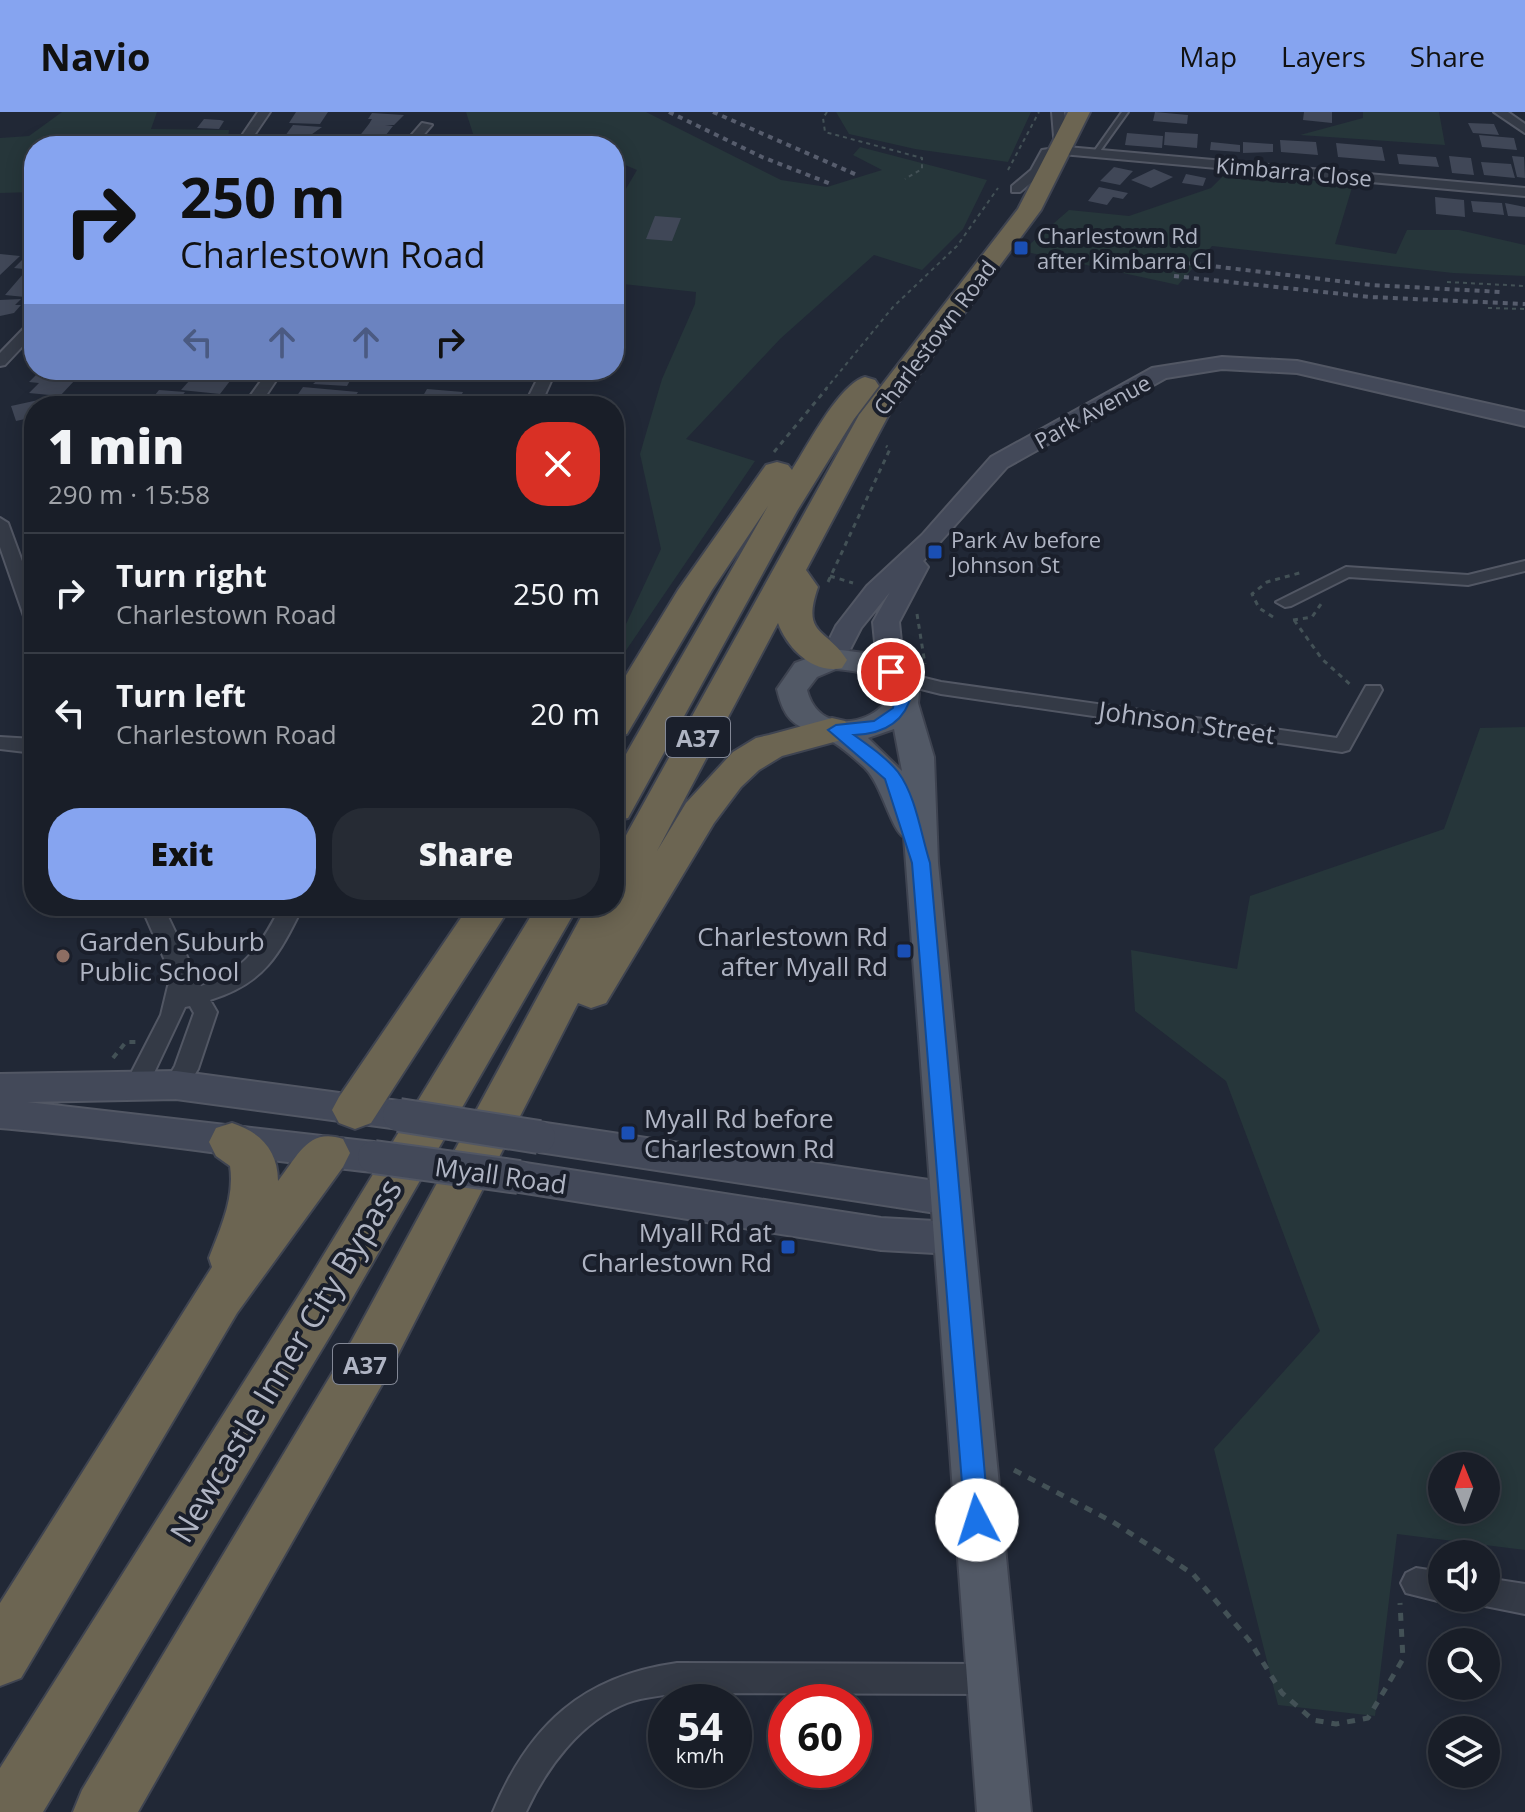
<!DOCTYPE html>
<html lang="en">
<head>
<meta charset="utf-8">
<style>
	body { margin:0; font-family:"Open Sans",sans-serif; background:#262b34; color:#f1f3f6; height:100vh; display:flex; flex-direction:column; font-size:30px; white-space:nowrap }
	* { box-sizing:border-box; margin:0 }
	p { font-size:26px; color:#9fa2a8 }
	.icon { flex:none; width:44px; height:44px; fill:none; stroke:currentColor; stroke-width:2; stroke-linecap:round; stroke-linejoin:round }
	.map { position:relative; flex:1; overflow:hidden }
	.drawer { position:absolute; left:24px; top:284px; width:600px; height:520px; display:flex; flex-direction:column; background:#191e28; border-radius:32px; box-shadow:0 4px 20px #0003,0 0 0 2px #373c45 }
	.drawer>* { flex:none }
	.top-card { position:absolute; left:24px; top:24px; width:600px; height:244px; border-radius:32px; box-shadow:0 4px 20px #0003,0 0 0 2px #373c45; background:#86a4f0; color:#111; overflow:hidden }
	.needle { width:52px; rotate:359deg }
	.buttons { position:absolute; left:1428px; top:1340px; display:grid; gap:16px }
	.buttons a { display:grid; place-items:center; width:72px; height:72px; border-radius:50%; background:#191e28; box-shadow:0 4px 20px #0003,0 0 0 2px #373c45; font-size:40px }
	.speed { position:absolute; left:648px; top:1572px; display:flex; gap:16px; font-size:40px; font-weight:700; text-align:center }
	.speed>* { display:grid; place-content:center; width:104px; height:104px; border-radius:50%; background:#191e28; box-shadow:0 4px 20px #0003,0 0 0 2px #373c45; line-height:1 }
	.speed small { font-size:20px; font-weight:400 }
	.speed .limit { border:12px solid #d22; background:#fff; color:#111 }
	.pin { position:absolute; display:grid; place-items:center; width:68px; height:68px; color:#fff; margin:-34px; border:4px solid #fff; border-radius:50%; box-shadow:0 2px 8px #0007 }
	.me { position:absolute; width:88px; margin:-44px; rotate:355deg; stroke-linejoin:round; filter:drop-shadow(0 0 6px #0008) }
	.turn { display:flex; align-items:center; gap:28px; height:168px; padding:0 24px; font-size:36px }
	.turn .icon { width:104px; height:104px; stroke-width:2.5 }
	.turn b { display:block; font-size:56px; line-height:68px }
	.lanes { display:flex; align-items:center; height:76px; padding:0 24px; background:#0003; justify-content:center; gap:40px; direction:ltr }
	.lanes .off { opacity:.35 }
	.round { display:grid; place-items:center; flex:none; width:84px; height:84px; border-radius:32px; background:#262b34 }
	.head { display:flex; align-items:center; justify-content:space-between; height:136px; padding:0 24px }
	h1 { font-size:48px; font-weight:800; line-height:60px }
	.button { display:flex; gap:16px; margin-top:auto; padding:16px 24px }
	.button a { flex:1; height:92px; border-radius:32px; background:#86a4f0; color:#111; font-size:32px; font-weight:800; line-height:92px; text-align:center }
	.button a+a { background:#262b34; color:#f1f3f6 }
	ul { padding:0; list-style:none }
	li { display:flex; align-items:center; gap:24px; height:120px; padding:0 24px; border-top:2px solid #373c45 }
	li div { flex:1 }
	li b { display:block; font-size:30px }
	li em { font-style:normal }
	header { display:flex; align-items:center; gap:48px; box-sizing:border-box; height:112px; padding:0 40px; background:#86a4f0; color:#111 }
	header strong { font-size:38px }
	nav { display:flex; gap:44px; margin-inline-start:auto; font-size:28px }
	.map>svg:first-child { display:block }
</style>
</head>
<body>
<header>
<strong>Navio</strong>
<nav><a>Map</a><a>Layers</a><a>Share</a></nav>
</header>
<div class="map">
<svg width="1525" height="1700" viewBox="0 0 1525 1700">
	<rect width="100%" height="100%" fill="#212836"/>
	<path fill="#26363a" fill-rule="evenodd" d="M62,0H157L151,17L229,18L227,34H34V80L0,81V26L29,24Z
		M466,0H646L781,68L827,75L882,58L853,43L860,35L987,68L963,117L922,158L874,143L780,227L686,327L755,349L614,556V538L661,437L640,342L662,267L695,192L696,180L614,171V97L637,58L618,50L614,51V34H477Z
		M836,0H1031L1008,50L915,37L849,22Z
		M1363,0H1439L1445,33L1300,23L1363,6Z
		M1226,61L1353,72L1335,132L1396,142L1407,118H1459L1525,133V164L1453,161L1212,134L1178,173L1022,139L1069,98L1129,104L1211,76Z
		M1525,615V1438L1397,1422L1375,1604L1278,1593L1214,1337L1320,1219L1226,969L1135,899L1131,838L1237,857L1250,784L1444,717L1480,616ZM1442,1354H1486V1398H1442Z"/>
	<path fill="#404757" d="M296,0H328L320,12L289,11Z
		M1155,0L1188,3L1187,12L1153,9Z
		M1304,0H1332V11L1303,8Z
		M372,1L404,3L394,13H385L393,14L382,28L358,26L369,12L372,7H368Z
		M204,7L220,8L224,9L219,17L197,16Z
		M1468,11L1494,12L1499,23L1473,21Z
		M293,13L322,15L308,25L285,24Z
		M1165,20L1198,22L1197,36L1164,33Z
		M1127,21L1163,24L1162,36L1125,33Z
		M1479,23L1514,26L1517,38L1482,35Z
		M100,24L138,26L131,34H92Z
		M1280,28L1316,30L1318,43L1281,40Z
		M1211,30L1240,33V40L1210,38Z
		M1243,30L1273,32V40L1243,41Z
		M1336,31L1382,35L1385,49L1338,45Z
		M1397,42L1436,45L1439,55L1399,52Z
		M1449,44L1471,46L1474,63L1452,61Z
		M1512,44L1524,45L1525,66L1517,65Z
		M1481,50L1511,52L1515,66L1484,63Z
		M1114,55L1133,59L1120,73L1100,69Z
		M1154,57L1173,65L1151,76L1131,68Z
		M1186,62L1206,66L1203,74L1182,71Z
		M1099,75L1128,81L1123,87L1113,85L1107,93L1088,89Z
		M1435,85L1464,88L1465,105L1436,102Z
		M1471,89L1502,91L1504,103L1473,100Z
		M1505,91L1525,95V105L1508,104Z
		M655,104L681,106L672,129L646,127Z
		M0,142L20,144L0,163Z
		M25,145L34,146V158L14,156Z
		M24,161L34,162V175L25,185L5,183Z
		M21,187L15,193H21L14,201L0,204V188Z
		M328,258H356L347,274L313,272Z
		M36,263L76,267L60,284L29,281L39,271L29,270Z
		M206,267L230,269L220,282L181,278L189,269L203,270Z
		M303,275L358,280L350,293L294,288Z
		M427,277L463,280L458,290L420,289Z
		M159,278L185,280L178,289L208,291L206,294H146Z
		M43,287L46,294H34V305L16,309L11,294Z"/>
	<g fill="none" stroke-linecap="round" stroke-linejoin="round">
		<defs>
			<path id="lane" d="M1122,0H1128L1098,42H1094L1093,41Z
				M614,89L617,91V102L614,104Z"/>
			<path id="street" d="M258,0H270L253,25L255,34H243L241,25Z
				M1052,0H1064L1067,35L1525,76V84L1062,42L1051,44L1040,63L1020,80H1012V74L1031,58L1042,38L1055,36Z
				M1494,0H1508L1525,12V21Z
				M422,11L432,13L414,34H402Z
				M34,210V222L5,253L0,254V241L29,211Z
				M269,258H283L259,294H243Z
				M542,258H556L540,294H524Z
				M0,406L8,411L34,482V513L25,507L0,435Z
				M1525,449V459L1468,473L1349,465L1291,494L1285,495L1276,490L1346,455L1468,463Z
				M896,559L941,570L1337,626L1366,574H1380L1382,578L1349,638L1342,640L941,582L889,569L887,565Z
				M0,625L34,627V641L0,637Z
				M141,794H163L201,874C244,860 262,832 281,794H303C279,843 265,871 210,888L217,900L198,957L184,980L176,983L168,980L164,973L175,954L194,901L190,894L185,895L145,980L137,983L129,980L125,973L161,903L168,874L173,867Z
				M1416,1456L1442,1460V1486H1451L1442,1490L1406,1481L1401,1471L1406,1461Z
				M1486,1466L1525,1472V1502L1475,1492L1473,1486H1486Z
				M677,1551L991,1552L1002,1556L1006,1567L1002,1578L991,1582L677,1581C661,1584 643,1585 627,1591C581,1609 546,1656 526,1700H493C529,1613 583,1564 677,1551Z"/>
			<path id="secondary" d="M1222,245L1297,249L1525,300V314L1297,261L1222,257L1166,266L1007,355L923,449L928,455L899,510L904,560L900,566L891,569L882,566L878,560L873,510L890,480L861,516L842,553L833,555L824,553L820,547L836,514L867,474L922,423L991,345L1152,256Z
				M176,959L399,989L411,993L416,1003L411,1013L399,1017L176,987L27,990L374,1030L387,1034L392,1045L387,1056L374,1060C249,1047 125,1026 0,1016V962Z
				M539,1010L949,1071L962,1076L967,1087L962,1098L949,1103L539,1040L527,1035L521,1025L527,1015Z
				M519,1050L881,1106L953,1110L966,1114L971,1126L966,1138L953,1142L881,1138L519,1080L506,1076L501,1065L506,1054Z"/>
			<path id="primary" d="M833,537L880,543L907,558L919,581L918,591L934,645L938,751L1031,1700H977L904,725C891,718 882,673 865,656C854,646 839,632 825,626C796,613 785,612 777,577L795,551ZM836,557C958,567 827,655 807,578L817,565ZM894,617L902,659L868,626Z"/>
			<path id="highway" d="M1068,0H1090L1041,98L888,304L806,458L818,475C801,524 826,515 847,548L842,556C814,563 787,536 778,511L657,739L686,691L733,640L756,626L769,623L832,606L845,609L850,618L845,627L782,644L759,658L741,675L714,711L606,891L591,896L578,891L388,1262L138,1700H73L82,1678L352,1228L587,794H614V745L859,303L1018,97Z
				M865,265L875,268L879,274L854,307L797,399L628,706L614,709V663L768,394L712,478L627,622L614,625V583L678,478L766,353L777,350L788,353L792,358C807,335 839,272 865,265Z
				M469,794H511L371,1011L355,1017L339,1011L332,998L339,985Z
				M537,794H578L342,1204L43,1700H0V1656L306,1172Z
				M232,1011C260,1020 278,1038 278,1069C298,1044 308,1015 343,1027L350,1041L343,1055L237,1201L21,1566L0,1574V1491L212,1155L209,1146C220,1117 235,1086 230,1054L216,1044L209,1030L216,1016Z"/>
		</defs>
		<use href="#lane" stroke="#525764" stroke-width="4"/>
		<use href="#street" stroke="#525764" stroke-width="4"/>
		<use href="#secondary" stroke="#525764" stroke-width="4"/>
		<use href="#primary" stroke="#3e4350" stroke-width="4"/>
		<use href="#highway" stroke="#3f4451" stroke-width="4"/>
		<path stroke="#435156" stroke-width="2" stroke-dasharray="4 4" stroke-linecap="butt" d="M827,0L823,6L825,20L922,46V57L905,67
			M1008,58L1039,0
			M1447,170L1525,174
			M1488,196L1525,197
			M825,278L893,195L957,134L998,76"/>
		<path stroke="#435156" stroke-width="3" stroke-dasharray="5 5" stroke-linecap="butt" d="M774,340L827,276
			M830,464L853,471
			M828,470L890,337L886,334
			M917,502L925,552
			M1273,505L1259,496L1252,482L1267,470L1303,460
			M1293,508L1312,505L1321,492
			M1294,508L1322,547L1353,575"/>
		<path stroke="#435156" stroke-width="4" stroke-dasharray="6 6" stroke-linecap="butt" d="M113,946L126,930H136"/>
		<path stroke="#435156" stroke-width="5" stroke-dasharray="8 8" stroke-linecap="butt" d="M1014,1358L1113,1410L1193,1462L1249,1528L1282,1581L1313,1608L1336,1612L1368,1606L1403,1547L1400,1491"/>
		<use href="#lane" fill="#343a46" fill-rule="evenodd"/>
		<use href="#street" fill="#343a46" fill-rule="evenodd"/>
		<use href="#secondary" fill="#434959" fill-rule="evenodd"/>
		<use href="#primary" fill="#525966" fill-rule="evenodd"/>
		<use href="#highway" fill="#6c6552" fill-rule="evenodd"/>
		<path stroke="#575d6d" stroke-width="4" stroke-dasharray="5 5" stroke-linecap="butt" d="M669,0L762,45L831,72
			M713,0L857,63
			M1186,151L1372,173L1501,180
			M1174,164L1370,185L1525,192"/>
		<defs>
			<path id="secondary-bridge" d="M399,1003L539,1025
				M374,1045L519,1065"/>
		</defs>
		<use href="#secondary-bridge" stroke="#525764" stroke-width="36" stroke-linecap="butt"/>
		<use href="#secondary-bridge" stroke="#434959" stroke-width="32"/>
	</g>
	<path fill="#1a73e8" stroke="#114b97" stroke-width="2" d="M891,555L896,557L912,581C905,611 883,622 854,623C869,634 886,645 898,660C916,684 921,723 930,751L989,1408L986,1416L977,1420L969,1416L965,1408L912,751L885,667L828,618L836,613L874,609L893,596L896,581L883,560Z"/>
	<g fill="#1a4fb4" stroke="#1a1f2b" stroke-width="3">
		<rect x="1013" y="128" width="16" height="16" rx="4"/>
		<rect x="927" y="432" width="16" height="16" rx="4"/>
		<rect x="896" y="831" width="16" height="16" rx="4"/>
		<rect x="620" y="1013" width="16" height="16" rx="4"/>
		<rect x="780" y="1127" width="16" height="16" rx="4"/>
	</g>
	<circle fill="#8d6e63" stroke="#1a1f2b" stroke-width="3" cx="63" cy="844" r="8"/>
	<g text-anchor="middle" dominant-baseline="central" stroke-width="8" stroke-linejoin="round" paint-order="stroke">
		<g font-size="22" fill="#afb4c3" stroke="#1a1f2b">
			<text transform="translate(1294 59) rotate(5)">Kimbarra Close</text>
			<text transform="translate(934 225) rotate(-53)">Charlestown Road</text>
			<text transform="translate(1092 299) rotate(-29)">Park Avenue</text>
		</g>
		<g font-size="22" fill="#afb4c3" stroke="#1a1f2b" text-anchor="start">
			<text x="1037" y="123">Charlestown Rd<tspan x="1037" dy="25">after Kimbarra Cl</tspan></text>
			<text x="951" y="427">Park Av before<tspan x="951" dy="25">Johnson St</tspan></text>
		</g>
		<g fill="#1a1f2b" stroke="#828795" stroke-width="2">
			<rect x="666" y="605" width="64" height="40" rx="6"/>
			<rect x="333" y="1232" width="64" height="40" rx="6"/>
		</g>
		<g font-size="24" font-weight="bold" fill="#afb4c3">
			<text x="698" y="625">A37</text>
			<text x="365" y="1252">A37</text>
		</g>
		<g font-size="26" fill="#afb4c3" stroke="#1a1f2b">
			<text transform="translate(1187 610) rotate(8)">Johnson Street</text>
			<text transform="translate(501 1063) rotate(8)">Myall Road</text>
		</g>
		<g font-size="26" fill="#afb4c3" stroke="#1a1f2b" text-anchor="end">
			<text x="888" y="824">Charlestown Rd<tspan x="888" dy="30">after Myall Rd</tspan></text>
			<text x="79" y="829" text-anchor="start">Garden Suburb<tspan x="79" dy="30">Public School</tspan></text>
			<text x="644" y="1006" text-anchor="start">Myall Rd before<tspan x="644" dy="30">Charlestown Rd</tspan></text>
			<text x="772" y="1120">Myall Rd at<tspan x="772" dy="30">Charlestown Rd</tspan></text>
		</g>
		<g font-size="32" fill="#afb4c3" stroke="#1a1f2b">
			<text transform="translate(285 1248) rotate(-59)">Newcastle Inner City Bypass</text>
		</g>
	</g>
</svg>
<div class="buttons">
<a><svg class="needle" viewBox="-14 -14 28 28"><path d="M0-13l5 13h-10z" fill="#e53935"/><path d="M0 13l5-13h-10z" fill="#9fa2a8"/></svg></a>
<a><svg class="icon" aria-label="sound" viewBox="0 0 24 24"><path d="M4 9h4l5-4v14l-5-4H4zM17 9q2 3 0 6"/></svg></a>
<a><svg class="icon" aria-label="search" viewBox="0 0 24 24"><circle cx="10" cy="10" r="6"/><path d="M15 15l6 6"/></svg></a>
<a><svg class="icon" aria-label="layers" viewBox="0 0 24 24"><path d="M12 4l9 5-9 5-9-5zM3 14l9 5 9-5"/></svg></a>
</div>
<div class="speed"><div>54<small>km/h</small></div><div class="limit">60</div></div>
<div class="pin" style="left:891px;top:560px;background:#d93025"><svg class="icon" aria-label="arrive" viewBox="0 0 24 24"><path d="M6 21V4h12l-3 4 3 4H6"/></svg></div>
<svg class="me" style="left:977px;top:1408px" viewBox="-20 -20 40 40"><circle r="19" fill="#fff"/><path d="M0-13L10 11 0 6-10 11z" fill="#1a73e8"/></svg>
<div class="top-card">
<div class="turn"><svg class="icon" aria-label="right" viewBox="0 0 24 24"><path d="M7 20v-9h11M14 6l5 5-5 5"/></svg><div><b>250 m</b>Charlestown Road</div></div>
<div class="lanes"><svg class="icon off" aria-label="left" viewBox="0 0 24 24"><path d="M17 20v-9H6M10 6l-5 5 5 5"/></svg><svg class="icon off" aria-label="ahead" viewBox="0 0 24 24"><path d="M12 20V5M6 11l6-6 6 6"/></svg><svg class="icon off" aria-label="ahead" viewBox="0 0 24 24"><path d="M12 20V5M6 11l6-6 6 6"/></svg><svg class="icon" aria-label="right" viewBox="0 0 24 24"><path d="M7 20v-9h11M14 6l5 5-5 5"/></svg></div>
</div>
<section class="drawer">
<div class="head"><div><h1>1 min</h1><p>290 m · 15:58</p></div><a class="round" style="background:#d93025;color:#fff"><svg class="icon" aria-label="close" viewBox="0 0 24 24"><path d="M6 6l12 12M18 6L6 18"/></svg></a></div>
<ul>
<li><svg class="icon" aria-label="right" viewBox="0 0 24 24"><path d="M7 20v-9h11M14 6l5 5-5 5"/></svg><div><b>Turn right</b><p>Charlestown Road</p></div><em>250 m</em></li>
<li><svg class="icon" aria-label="left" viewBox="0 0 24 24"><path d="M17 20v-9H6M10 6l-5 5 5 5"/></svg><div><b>Turn left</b><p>Charlestown Road</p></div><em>20 m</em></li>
</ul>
<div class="button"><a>Exit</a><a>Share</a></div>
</section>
</div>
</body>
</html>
